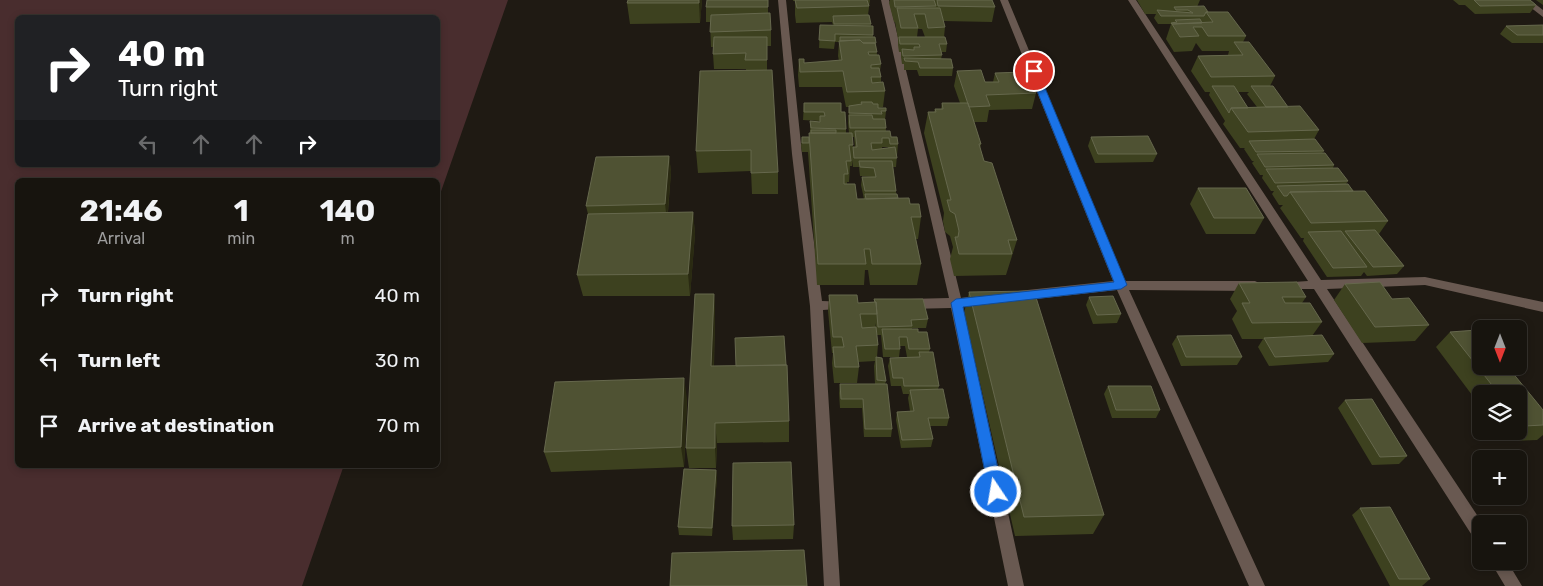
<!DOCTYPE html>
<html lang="en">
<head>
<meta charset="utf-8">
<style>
	body { margin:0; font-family:Rubik,sans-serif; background:#201d17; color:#f1f3f6; height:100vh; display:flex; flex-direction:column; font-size:19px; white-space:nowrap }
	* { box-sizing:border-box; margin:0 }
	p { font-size:16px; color:#9e9e9e }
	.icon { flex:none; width:28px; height:28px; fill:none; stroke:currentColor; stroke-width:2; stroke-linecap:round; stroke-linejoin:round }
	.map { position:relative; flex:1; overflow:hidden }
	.side { position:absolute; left:15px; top:178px; width:425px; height:290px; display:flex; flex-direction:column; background:#17140e; border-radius:8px; box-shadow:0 2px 8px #0003,0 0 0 1px #36332e }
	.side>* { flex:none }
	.guide { position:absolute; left:15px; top:15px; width:425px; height:152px; border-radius:8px; box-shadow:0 2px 8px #0003,0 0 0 1px #36332e; background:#202124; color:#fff; overflow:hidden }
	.needle { width:32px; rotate:180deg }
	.buttons { position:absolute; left:1472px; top:320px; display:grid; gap:10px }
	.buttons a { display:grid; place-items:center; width:55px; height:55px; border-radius:8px; background:#17140e; box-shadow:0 2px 8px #0003,0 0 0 1px #36332e; font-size:25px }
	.pin { position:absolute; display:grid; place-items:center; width:42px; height:42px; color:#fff; margin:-21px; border:2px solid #fff; border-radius:50%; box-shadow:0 1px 5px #0007 }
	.me { position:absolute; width:55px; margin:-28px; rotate:348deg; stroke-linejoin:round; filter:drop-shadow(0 0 4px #0008) }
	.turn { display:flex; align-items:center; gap:18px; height:105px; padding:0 20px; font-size:22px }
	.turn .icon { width:65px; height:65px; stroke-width:2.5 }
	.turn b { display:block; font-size:35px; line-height:42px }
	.lanes { display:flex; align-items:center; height:48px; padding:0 20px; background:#0003; justify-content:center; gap:25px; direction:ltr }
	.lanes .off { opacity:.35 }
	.eta { display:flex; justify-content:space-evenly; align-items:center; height:85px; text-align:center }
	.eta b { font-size:30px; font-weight:700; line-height:35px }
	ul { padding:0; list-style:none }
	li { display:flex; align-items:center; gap:15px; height:65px; padding:0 20px }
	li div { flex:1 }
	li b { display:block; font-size:19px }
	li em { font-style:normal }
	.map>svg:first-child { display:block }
</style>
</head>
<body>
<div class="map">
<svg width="1543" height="586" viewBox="0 0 1543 586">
	<rect width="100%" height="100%" fill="#1f1a13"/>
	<path fill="#492d2e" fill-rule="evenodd" d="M0,0H508L438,200V180H18V465H344L302,586H0ZM18,18H438V165H18Z"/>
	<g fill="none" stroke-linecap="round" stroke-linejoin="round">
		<path fill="#695951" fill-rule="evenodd" d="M778,0H786L802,154L822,301L850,302L852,305L850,308L823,310L840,586H824L810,306L792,154Z
			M881,0H889L961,298L983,295L987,297L989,300L987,303L963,307L1024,586H1008L951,308L908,309L904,307L902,304L904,301L908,299L949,298Z
			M1000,0H1008L1125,281H1255L1259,283L1261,286L1259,289L1255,291L1129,290L1265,586H1249L1117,290L1018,301L1014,299L1012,296L1014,293L1018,291L1113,281Z
			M1128,0H1136L1321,280L1425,277L1543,302V312L1425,285L1327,289L1483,524L1481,542L1475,540L1314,289H1278L1276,286L1278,283L1308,281Z
			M1521,0H1530L1543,10V17Z
			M1490,561H1507L1522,586H1505Z"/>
	</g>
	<path fill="#3d411f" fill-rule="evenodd" d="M702,0L700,23L630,24L627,3Z
		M707,0H768V13L771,30V46H767V70L778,172V194H752L751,171L698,173L696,151L746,70V69H714L713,54L714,47H711L710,22H706V7Z
		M793,0H870L868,15L871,24V26L873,35V37L876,43L877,55L881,64L880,71L881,77V82L885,91L883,107L878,108L886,111L885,120L886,131L898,144L896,167H893L896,191V194L898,198L910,204L921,217L918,239H916L921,264L917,285H870L868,270H865L864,285H817L808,152H802L801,146L802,137H809V133H810V121L820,122V121L803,120L804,103L841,112L846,129V133H849L848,123L849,107H846L842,87H799L798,75L799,59L804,63L839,61L838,56L839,42H835L834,49L819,48L820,25H833L832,22L796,23L795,15V1H793ZM852,137H854L855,147H853ZM882,147H888V148L882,149ZM852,160L853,167H859L860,176H873L862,177L861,185L864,199H857L847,184V182H849L850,166H852Z
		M890,0H992L995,7L992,22L943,21L945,27L944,37L947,44L946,52H941L942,55L941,59L953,68L952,76H919L917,70H904V64H902L901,57V52H899L898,45V39L895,22H894L889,3ZM918,29H922L925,37H917Z
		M1137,0H1200L1197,7L1208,12L1246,36L1243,42L1275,76L1270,86L1288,107L1319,130L1314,139L1324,151L1322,153L1334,165L1333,168L1348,181L1346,184L1388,221L1379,234L1404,266L1397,274L1367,276L1364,272L1361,276L1327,277L1303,241L1304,238H1301L1280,208L1283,205H1279L1272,194L1274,191H1271L1262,178L1263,175H1260L1252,163L1254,161H1252L1244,149L1245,148H1240L1223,124L1225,121L1209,95L1210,92H1205L1191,71L1198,56L1228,55L1229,51H1202L1196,43L1192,51L1174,52L1166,39L1171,24H1158L1154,18L1156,14H1145ZM1238,92H1249L1247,94L1257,107L1248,108Z
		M1453,0H1530L1536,5L1530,13L1475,14L1465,5H1466H1459Z
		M1536,0H1543V5Z
		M1543,25V43H1512L1500,34L1506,26Z
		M957,71L985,82H993L995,73L1036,93L1032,109L989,110L987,122H974L981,144L980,148L984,161L1017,240L1006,275L954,276L950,259L953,247L950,236L945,232L943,221L944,213L924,133L928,112H934L935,109H941L942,103H960L954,86Z
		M1091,137L1157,154L1153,162L1095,163L1088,146Z
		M669,156L671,172L668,212H693L695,234L690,296H583L577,275L588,214L586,206Z
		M1198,188L1264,218L1255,234H1206L1190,204Z
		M1239,283L1306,297L1302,303L1322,322L1312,336L1334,354L1328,362L1269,366L1258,347L1263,339H1242L1232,319L1237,311L1230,299Z
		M1345,284L1392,299L1429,325L1415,341L1362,343L1334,300Z
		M969,292L1104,515L1093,534L1015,536L964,313Z
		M714,294L715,316L714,366L789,421V442L717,443L716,468H689L686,448Z
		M829,295L858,303L874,302V299L928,319L926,328H912V329L918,332L930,349L929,352L939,386L938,389L949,418L947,426H930L933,439L931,447L901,448L896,420L897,412L910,411L908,398L909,394H903L901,386H891L888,366L890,358L907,357L905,346H900V349L899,357H883L881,335H877L875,323V327L878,345L877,357L886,381L885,384L892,429L891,437H864L862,408H840L839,393L840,384H875L874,366L875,361L858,362L859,367L857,383H834L832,363L833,353H832L828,311Z
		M1089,297L1121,314L1117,323L1093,324L1086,305Z
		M1450,332L1543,410V435L1537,440L1508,441L1500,431H1519V394H1481V407L1436,347Z
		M1177,336L1242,357L1237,365L1181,366L1172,344Z
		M1108,386L1160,410L1156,418H1112L1104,394Z
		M687,399L684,467L551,472L544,452Z
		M1345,400L1407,456L1399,464L1372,465L1338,408Z
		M716,470L717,478L712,536L679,535L678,527Z
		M1360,508L1430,579L1422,586H1390L1352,515Z
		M794,525L793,539L733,540L732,526Z"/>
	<path fill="#2a2a12" d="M699,0H702L700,23L699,3Z
		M669,156L671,172L667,220L665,204Z
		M693,212L695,234L690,296L688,274Z
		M714,294L715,316L713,387L711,366Z
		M684,378L687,399L684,467L681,447Z
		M715,423L717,443L716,468L715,448Z
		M716,470L717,478L712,536V528Z"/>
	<path fill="#4f5233" stroke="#66684d" d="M628,0H699V3H627Z
		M707,0H768V7H706Z
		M795,0H867L869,6L797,8Z
		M894,0H934L936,6L895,7Z
		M937,0H992L995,7L938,6Z
		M1474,0H1530L1536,5L1480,6Z
		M1204,6L1208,12H1206L1204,16H1161L1157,10L1193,13L1188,10H1176L1174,7Z
		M897,8H940L945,27L928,28L925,14H914L918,28H901Z
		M1206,12H1228L1246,36H1208L1202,27H1193L1199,36L1180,37L1172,24L1213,22Z
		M770,13L771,30L710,32L711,15Z
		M869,15L871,24H834L833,16Z
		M1200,19L1202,23L1172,24L1171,23L1177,22L1175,20Z
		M820,25L873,26V35L835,34V41L819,40Z
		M1543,25V35H1517L1506,26Z
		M714,37H767V60H745L746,53L713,54Z
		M840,37H875L876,43H863L860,40L840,41Z
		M899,37H945L947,44H939L942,55L903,56L902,49L914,50V47H920L919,44H900Z
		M860,40L863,43H875L877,52H868L869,55H879L881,64L871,65V68H879L881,77H871L872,83L883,82L885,91L847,92L843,71L800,72L799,59H804V63L842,60L839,41Z
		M1234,42H1249L1275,76L1211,77L1198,56L1243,55Z
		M904,58L951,59L953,68H920L918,62L905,61Z
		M772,70L778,172L751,173V150L696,151L700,71Z
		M981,70L985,82H999L995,73L1026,72L1036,93L986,95L990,106L969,107L957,71Z
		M1212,86H1234L1248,108H1231L1229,113Z
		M1251,86H1273L1288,107H1266Z
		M861,102H872L873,104H878V108H886V111H881L882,114L849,113V106L862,104Z
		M804,103H841V112H845L846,129L811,128L810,121L820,122V116H825L824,112H804Z
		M942,103H968L981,144H979L984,161L992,163L1017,240H1008L1012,254H959L955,237H958L959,231L955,214L950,211L947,200H951L928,112H936L935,109H943Z
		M1300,106L1319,130L1248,132L1231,108Z
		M849,115H872L873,119H885L886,128H850Z
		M811,130H836V133H811Z
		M855,131H890L891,137H897L898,144H890L889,138H882V143H871L872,150L895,147L897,158H854L853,147H857Z
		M809,133H852L853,145H849L851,161H846L848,174H844V184H855L857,199L909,198L910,204H919L921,217H911L921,264H872L870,249H864L866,264H818Z
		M1148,136L1157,154H1098L1091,137Z
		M802,137H809V143H802Z
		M1315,139L1324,151L1256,152L1249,141Z
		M1325,153L1334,165L1265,167L1257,154Z
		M669,156L665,204L586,206L596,157Z
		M859,161H892L896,191H865L862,177H876L874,168L860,167Z
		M1338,168L1348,181L1275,183L1266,169Z
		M1348,184L1353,191L1290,192L1287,196H1284L1277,186Z
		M1198,188H1246L1264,218H1214Z
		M1365,191L1388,221L1311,223L1290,192Z
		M865,194H897L898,198L866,199Z
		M693,212L688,274L577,275L588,214Z
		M1375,230L1404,266L1373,267L1345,231Z
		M1341,231L1367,267L1333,268L1308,232Z
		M1297,282L1306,297H1282L1285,303H1310L1322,322L1252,323L1242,303H1250L1239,283Z
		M1380,282L1392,299L1409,298L1429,325L1375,327L1345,284Z
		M1034,291L1104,515L1024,517L969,292Z
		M695,294H714L711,366L787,365L789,421L715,423V448H686Z
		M829,295H857L858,303L876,302L877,314H860L862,328L876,327L878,345L856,346L859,367H835L833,347H844L842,337H833Z
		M1113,296L1121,314L1097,315L1089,297Z
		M874,299H923L928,319L911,320L912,326L878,327L876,302H875Z
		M882,329H918V332H927L930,349H909L907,337H899L900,349H885Z
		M1477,330L1481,335V366H1507L1543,410V425L1525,426L1519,418V394H1499L1450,332Z
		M1231,335L1242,357H1186L1177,336Z
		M1322,335L1334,354L1275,357L1264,338Z
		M784,336L786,365L736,366L735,338Z
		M919,352H933L939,386H904L903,378H893L890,358L920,357Z
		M876,357L882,358L886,381L877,380Z
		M684,378L681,447L544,452L555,382Z
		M840,384H887L892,429H865L863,399H841Z
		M1108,386H1151L1160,410H1116Z
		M943,389L949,418H928L933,439L902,440L897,412L914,411L910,390Z
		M1372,399L1407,456L1380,457L1345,400Z
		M791,462L794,525L732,526L733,463Z
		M684,469L716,470L712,528L678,527Z
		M1390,507L1430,579H1399L1360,508Z
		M804,550L807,586H670L672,553Z"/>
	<path fill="#1a73e8" stroke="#114b97" d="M1030,69L1038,71L1127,285L1121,289L963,307L1003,492L1001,496L996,498L991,496L989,492L951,303L956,299L1114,282L1029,71Z"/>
</svg>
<div class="buttons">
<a><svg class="needle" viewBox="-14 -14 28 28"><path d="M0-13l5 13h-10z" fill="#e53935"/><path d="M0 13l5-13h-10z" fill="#9e9e9e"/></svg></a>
<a><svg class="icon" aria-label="layers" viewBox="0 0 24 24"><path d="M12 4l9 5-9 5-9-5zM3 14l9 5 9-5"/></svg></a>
<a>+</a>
<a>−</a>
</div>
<div class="pin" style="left:1034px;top:71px;background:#d93025"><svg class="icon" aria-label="arrive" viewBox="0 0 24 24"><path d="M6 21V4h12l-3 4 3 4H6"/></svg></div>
<svg class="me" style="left:996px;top:492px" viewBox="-20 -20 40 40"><circle r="17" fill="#1a73e8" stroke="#fff" stroke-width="3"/><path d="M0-11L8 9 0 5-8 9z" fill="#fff"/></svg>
<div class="guide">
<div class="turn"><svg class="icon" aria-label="right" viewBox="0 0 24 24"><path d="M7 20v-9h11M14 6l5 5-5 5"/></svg><div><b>40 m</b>Turn right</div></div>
<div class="lanes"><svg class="icon off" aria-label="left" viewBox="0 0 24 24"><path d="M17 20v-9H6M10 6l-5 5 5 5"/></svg><svg class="icon off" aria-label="ahead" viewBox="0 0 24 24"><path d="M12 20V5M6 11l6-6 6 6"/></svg><svg class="icon off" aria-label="ahead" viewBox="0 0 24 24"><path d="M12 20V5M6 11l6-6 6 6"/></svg><svg class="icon" aria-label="right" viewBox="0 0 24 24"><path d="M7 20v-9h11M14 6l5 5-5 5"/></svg></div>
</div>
<section class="side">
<div class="eta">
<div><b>21:46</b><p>Arrival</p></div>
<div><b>1</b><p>min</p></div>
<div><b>140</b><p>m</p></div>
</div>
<ul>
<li><svg class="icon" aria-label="right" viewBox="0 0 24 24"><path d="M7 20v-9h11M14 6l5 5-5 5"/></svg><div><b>Turn right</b></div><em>40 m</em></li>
<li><svg class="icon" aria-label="left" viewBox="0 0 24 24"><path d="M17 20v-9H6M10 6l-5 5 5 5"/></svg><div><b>Turn left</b></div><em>30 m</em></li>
<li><svg class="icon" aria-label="arrive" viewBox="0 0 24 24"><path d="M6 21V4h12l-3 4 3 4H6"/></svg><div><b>Arrive at destination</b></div><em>70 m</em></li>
</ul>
</section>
</div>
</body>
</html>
